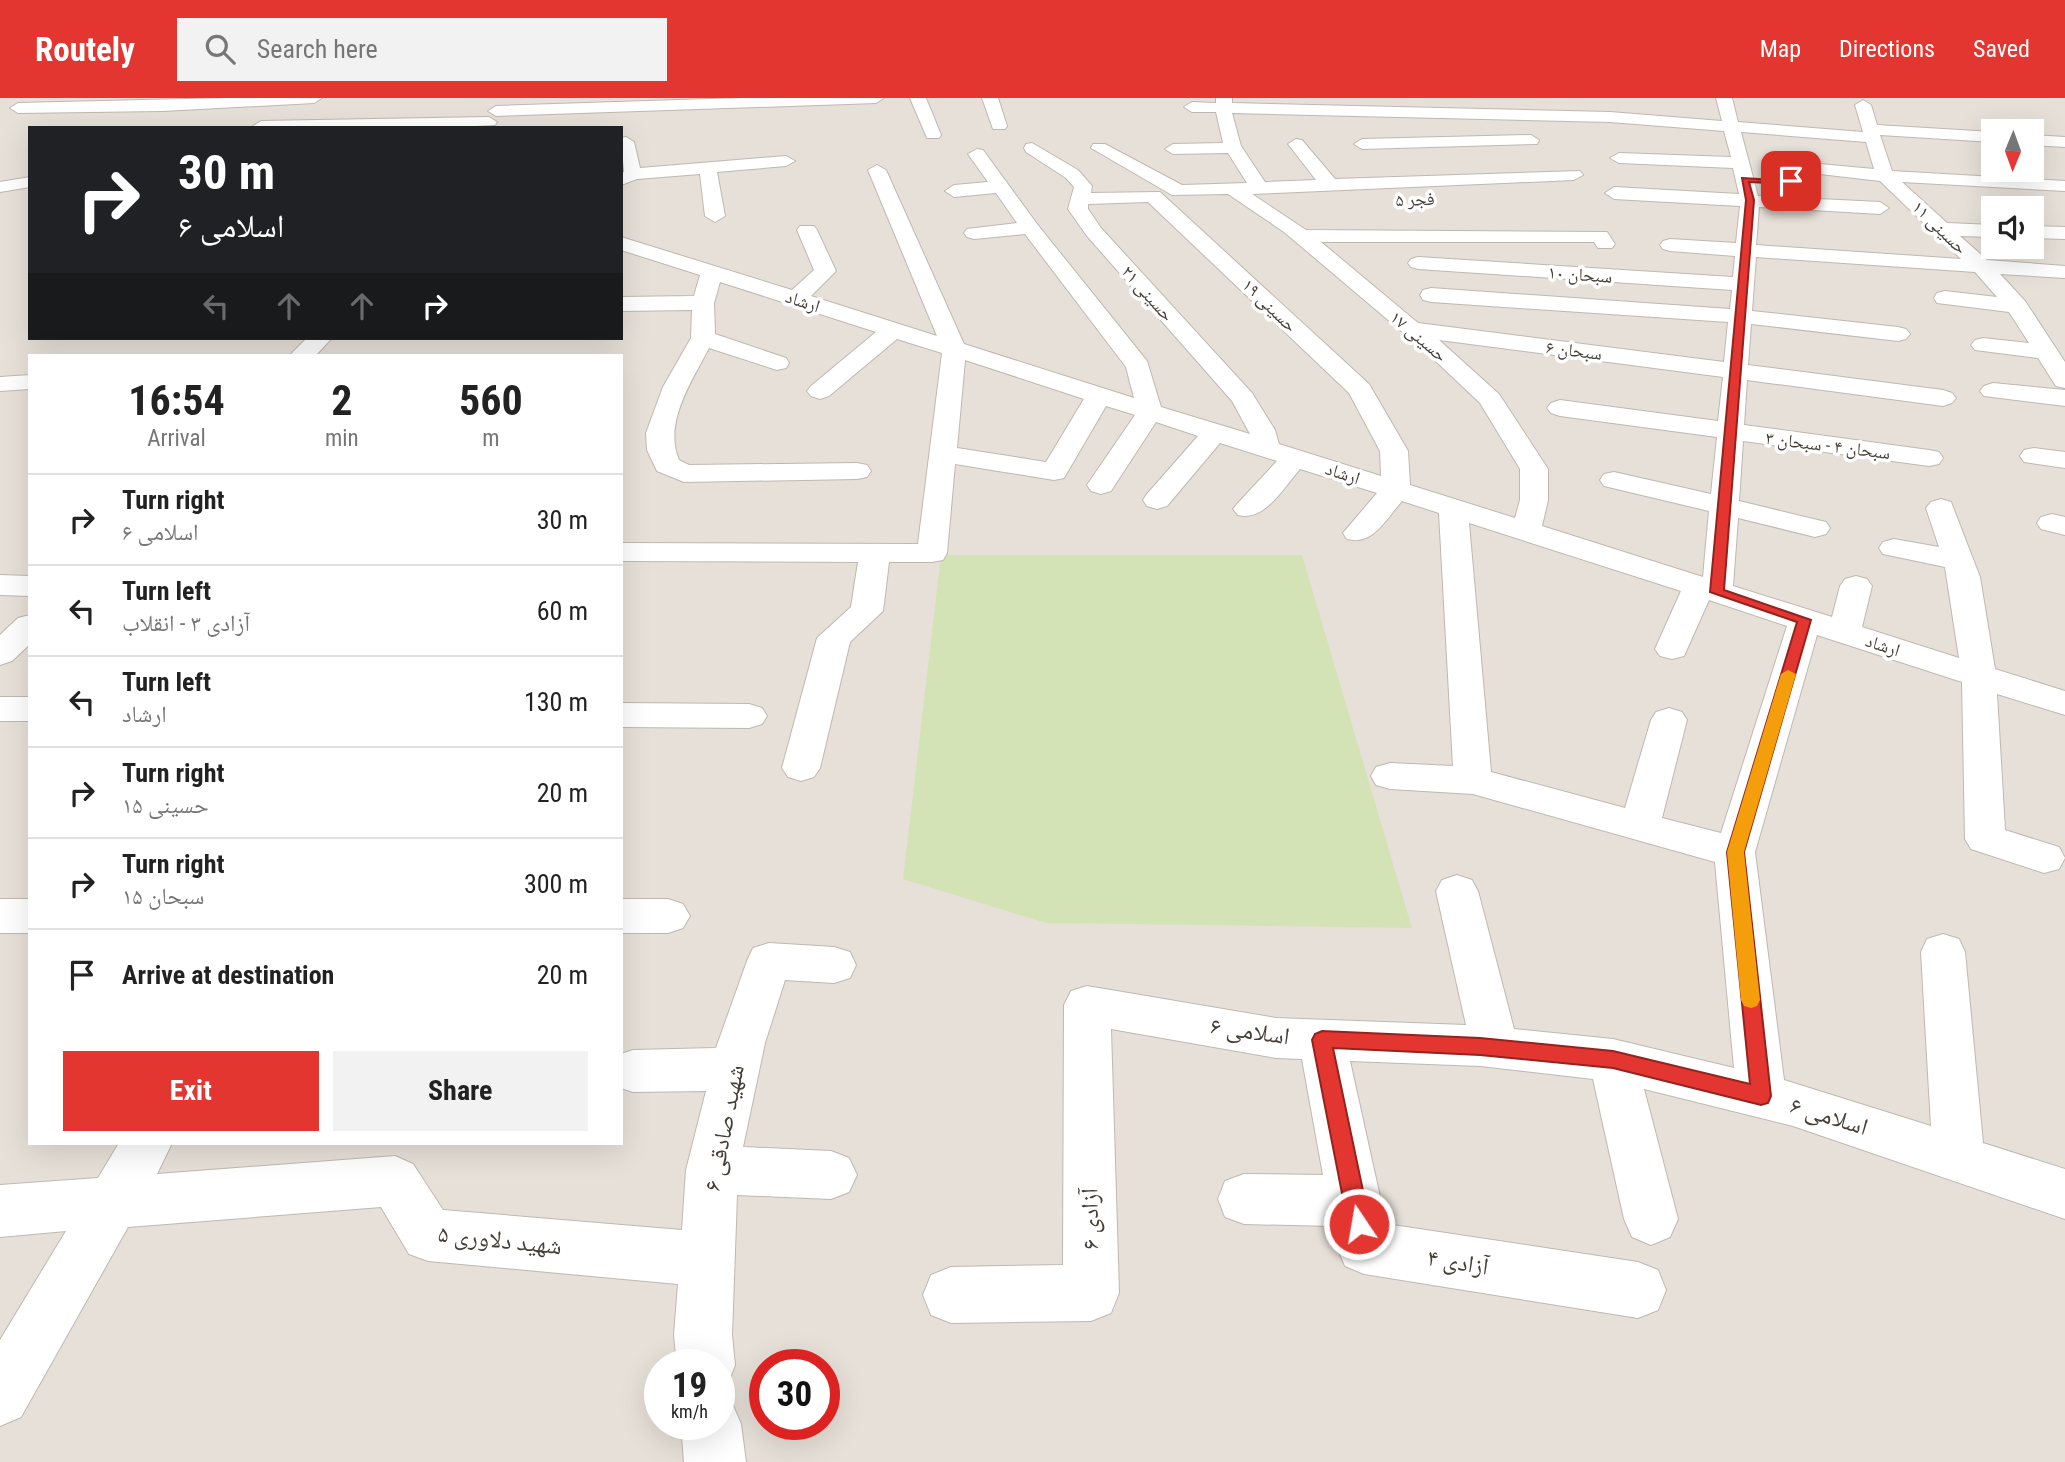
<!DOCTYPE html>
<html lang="en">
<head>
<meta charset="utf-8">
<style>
	body { margin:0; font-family:"Roboto Condensed","Noto Naskh Arabic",sans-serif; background:#f2f2f2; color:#222; height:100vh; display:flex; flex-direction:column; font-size:26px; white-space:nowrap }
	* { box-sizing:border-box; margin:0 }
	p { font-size:23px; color:#767676 }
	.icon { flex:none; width:38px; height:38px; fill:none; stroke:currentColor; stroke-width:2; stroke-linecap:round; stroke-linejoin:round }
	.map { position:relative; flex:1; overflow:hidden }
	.details { position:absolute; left:28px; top:256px; width:595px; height:791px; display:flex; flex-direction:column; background:#fff; border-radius:0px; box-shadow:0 7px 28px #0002 }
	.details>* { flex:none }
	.top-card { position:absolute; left:28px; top:28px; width:595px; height:214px; border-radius:0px; box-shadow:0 7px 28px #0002; background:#202124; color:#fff; overflow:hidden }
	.needle { width:46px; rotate:181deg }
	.tools { position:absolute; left:1981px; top:21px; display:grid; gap:14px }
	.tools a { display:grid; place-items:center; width:63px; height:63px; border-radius:0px; background:#fff; box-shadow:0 7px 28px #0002; font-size:35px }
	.speed { position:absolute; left:644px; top:1251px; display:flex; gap:14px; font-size:35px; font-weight:700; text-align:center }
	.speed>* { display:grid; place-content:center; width:91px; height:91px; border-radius:50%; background:#fff; box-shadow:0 7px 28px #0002; line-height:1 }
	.speed small { font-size:18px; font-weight:400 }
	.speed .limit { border:10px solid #d22; background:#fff; color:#111 }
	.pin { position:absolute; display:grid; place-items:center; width:60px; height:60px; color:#fff; margin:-30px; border-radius:14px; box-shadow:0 4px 10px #0006 }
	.me { position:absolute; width:77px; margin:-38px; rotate:348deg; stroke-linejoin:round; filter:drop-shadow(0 0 5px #0008) }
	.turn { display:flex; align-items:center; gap:24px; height:147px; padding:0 35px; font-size:32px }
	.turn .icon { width:91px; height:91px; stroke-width:2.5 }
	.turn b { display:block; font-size:49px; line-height:60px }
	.lanes { display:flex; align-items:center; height:66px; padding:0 35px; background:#0003; justify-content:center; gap:35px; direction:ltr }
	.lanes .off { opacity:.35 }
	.eta { display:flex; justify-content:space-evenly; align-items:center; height:119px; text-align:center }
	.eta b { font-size:42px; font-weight:700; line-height:49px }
	.action { display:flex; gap:14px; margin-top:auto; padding:14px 35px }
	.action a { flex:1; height:80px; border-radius:0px; background:#e33630; color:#fff; font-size:28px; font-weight:700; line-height:80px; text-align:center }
	.action a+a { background:#f2f2f2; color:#222 }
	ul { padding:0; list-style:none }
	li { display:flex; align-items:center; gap:21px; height:91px; padding:0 35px; border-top:2px solid #e0e0e0 }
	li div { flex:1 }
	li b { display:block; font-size:26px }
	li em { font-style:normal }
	header { display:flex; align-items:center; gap:42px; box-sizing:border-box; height:98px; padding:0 35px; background:#e33630; color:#fff }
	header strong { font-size:33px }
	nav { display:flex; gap:38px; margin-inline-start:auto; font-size:24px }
	.search { width:490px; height:63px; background:#f2f2f2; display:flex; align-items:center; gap:18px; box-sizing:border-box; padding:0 24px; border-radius:0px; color:#767676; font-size:26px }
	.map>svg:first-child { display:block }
</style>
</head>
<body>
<header>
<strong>Routely</strong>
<div class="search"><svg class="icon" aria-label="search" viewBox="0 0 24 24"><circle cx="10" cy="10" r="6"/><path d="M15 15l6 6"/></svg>Search here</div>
<nav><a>Map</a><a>Directions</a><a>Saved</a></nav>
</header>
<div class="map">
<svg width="2065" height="1364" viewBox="0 0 2065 1364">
	<rect width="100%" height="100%" fill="#f3efe9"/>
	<path fill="#e6e0d8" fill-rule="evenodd" d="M0,0H2065V1364H0ZM30,30H621V240H30ZM1993,33H2032V72H1993ZM1993,110H2032V149H1993ZM30,257H621V1045H30ZM660,1267H719V1326H660ZM765,1267H824V1326H765Z"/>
	<path fill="#d4e3b6" d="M941,457H1302L1412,830L1046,825L903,781Z"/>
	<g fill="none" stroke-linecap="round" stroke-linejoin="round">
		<defs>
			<path id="minor" d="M227,0H322L314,5L163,13L18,15L10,10L18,5Z
				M741,0H884L876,5L496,18L488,13L496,8Z
				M910,0H926L941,37L939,40H927Z
				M982,0H998L1007,28L1005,31H993Z
				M1216,0H1232V5L1610,14L1722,23L1716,0H1732L1738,24L1863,34L1855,7L1863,2L1871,7L1877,27L1993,34V44L1880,37L1892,73L2065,83V93L1902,84L1947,125L1993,127V139L1960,138L1987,162L2065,168V180L2000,176L2025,203L2065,264V290L2056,288L2038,260L1975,252L1971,247L1975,242L1983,240L2029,245L2009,214L1937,205L1934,200L1937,195L1945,193L1997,199L1975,174L1756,159L1752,213L1898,229L1906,231L1910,236L1906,241L1898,243L1751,226L1748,267L1943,292L1952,295L1956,300L1952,305L1943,308L1747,282L1744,327L1929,352L1939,354L1943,360L1939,366L1929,368L1743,343L1739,403L1826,424L1830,430L1826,436L1815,439L1738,420L1733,488L1832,519L1840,488L1845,481L1856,478L1867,481L1872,488L1862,529L1959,560L1945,469L1883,456L1879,450L1883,444L1894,441L1939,449L1926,410L1931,404L1941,401L1951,404L1980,479L1995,571L2065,593V617L1997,596L2005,732L2059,749L2065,760L2059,771L2044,775L1971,751L1965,741L1962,584L1817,537L1755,754L1784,982L1931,1028L1921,854L1927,841L1943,836L1959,841L1965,854L1983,1045L2065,1071V1121L1793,1028L1644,991L1678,1121L1670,1139L1651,1147L1632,1139L1624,1121L1593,981L1480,968L1350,963L1386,1126L1638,1164L1658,1172L1666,1192L1658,1212L1638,1220L1364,1176L1345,1168L1337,1149L1333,1128L1244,1126L1225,1119L1218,1101L1225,1083L1244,1076L1323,1077L1302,961L1276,960L1111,931L1119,1195L1111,1215L1091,1223L951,1225L931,1217L923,1197L931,1177L951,1169L1063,1167L1064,907L1071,893L1087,888L1276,920L1466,927L1436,793L1442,782L1457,777L1472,782L1478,793L1514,931L1613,941L1734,970L1715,764L1473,696L1390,691L1376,687L1371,678L1376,669L1390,665L1453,668L1439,415L1402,403C1386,421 1373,448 1347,441L1343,435L1377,395L1300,371C1284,389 1265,424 1238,417L1233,411L1238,405L1277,363L1220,345L1167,408L1157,411L1147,408L1143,402L1147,396L1198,338L1156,324L1111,393L1101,396L1091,393L1087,387L1135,317L1106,308L1064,380L1054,382L955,366L947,455L943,462L932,464H889L883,513L850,544L820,670L814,679L801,683L788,679L782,670L817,540L851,509L858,464L621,463V445L918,446L942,255L897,241L829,298L820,301L811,298L807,293L811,288L876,234L720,184L714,205L715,236L786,260L789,265L786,270L777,272L709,250C692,283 663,325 679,362L689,367L857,365L867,367L871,373L867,379L857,381L684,384L657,373L647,352L646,335L663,289L691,240L692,212L621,213V199L694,198L700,177L621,152V139L792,192L814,172L797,132L800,128H814L817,132L836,173L811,198L937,238L868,72L877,67L886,72L964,246L1134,300L1126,269L1025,136L974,141L967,139L964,135L967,131L1017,125L996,95L954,99L945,93L954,87L988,84L968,56L977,51L983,52L1037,126L1147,263L1161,309L1250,336L1232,303L1087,138L1068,111L1074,89L1066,80L1026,54L1024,50L1026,46L1032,45L1078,72L1092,88L1091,95L1160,94L1369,286L1408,353L1410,387L1515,420L1520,402V371L1480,305L1426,254L1284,134L1228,96L1172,97L1091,50L1093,46H1105L1182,87L1247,85L1228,55L1173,56L1165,51L1173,46L1223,45L1216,14H1192L1184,9L1192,4L1216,5ZM1232,15L1610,24L1724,33L1731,59L1619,55L1610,60L1619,65L1733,70L1739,96L1614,89L1605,95L1614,101L1740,108L1736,145L1670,141L1663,143L1660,147L1663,151L1670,153L1735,158L1733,179L1418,159L1411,161L1408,165L1411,169L1418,171L1732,192L1730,211L1431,190L1423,192L1420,197L1423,202L1431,204L1728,224L1724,264L1418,225L1321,144H1594L1598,150H1612L1615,146L1607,134L1306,132L1252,96L1574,82L1583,77L1580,73L1335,81L1302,42L1296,41L1288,46L1316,82L1265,84L1241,48ZM1741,34L1866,44L1874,71L1820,66L1811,71L1820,76L1880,83L1961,161L1756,147L1759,109L1880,116L1889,110L1880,104L1758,98ZM1148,104L1349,295L1380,353L1381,378L1279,346L1275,332L1252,295L1101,130L1088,111V106ZM1439,242L1723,279L1718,323L1560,302L1551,305L1547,310L1551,315L1560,318L1717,339L1711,396L1614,374L1604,376L1600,382L1604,388L1709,413L1703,479L1542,428L1548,402V371L1499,296ZM965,262L1084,301L1046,364L957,350ZM1469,425L1681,493L1655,551L1660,558L1672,561L1684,558L1709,502L1787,528L1721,735L1662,720L1687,622L1682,614L1669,610L1656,614L1651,622L1625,710L1491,674Z
				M489,19L497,24L495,27L436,30L253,28L261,23Z
				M1531,37L1539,42L1537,46L1362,51L1354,46L1362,41Z
				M2032,37L2065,39V49L2032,47Z
				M626,39L634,44L640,70L786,58L795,63L786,68L717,74L725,118L715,124L705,118L700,76L637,81L621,87V75L624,74L621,40Z
				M30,79V89L0,94V84Z
				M2032,128L2065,129V141L2032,140Z
				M307,240H332L316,257H290Z
				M30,277V291L0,293V279Z
				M1993,285L2065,292V308L1984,298L1980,293L1984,288Z
				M2034,350L2065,354V370L2024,364L2020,358L2024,352Z
				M2052,416L2065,419V437L2041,431L2037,425L2041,419Z
				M0,477L30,478V498L0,497Z
				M30,517V546L12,563L0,567V537L18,520Z
				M0,599H30V623H0Z
				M621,605L749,606L762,610L767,618L762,626L749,630L621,629Z
				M0,801H30V835H0Z
				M621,801H668L683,806L690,818L683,830L668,835H621Z
				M769,845L834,849L850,854L856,867L850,880L834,885L785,882L765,945L743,1049L831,1053L849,1060L857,1077L849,1094L831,1101L737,1097L732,1237L735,1267L727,1288L719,1291V1267H677L674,1237L678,1186L428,1163L409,1156L381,1109L128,1129L21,1319L0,1328V1242L66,1133L0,1139V1087L98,1080L119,1045H172L157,1076L395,1058L413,1066L443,1112L682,1132L686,1072L706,993L633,994L621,990V956L633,952L716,950L747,863L753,850Z
				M719,1299L732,1305L741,1326L746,1364H684L681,1326H719Z"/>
		</defs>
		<use href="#minor" stroke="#c0b8b0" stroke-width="2"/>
		<use href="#minor" fill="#fff" fill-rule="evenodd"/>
	</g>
	<path fill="#e33630" stroke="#94231f" stroke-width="2" d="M1742,80L1794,83L1791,86L1749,84L1754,102L1724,492L1811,522L1744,754L1771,998L1768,1005L1761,1007L1613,970L1480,957L1333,950L1370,1126L1367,1134L1359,1137L1352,1134L1348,1126L1312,942L1315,936L1322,933L1480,940L1613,953L1750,986L1727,754L1797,524L1710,494L1746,102Z"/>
	<path fill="#f59e0b" d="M1788,572L1796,576L1744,754L1760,902L1757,908L1751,910L1744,908L1741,902L1727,754L1781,576Z"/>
	<g text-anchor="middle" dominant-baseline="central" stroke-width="7" stroke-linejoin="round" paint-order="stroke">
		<g font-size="18" fill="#463f38" stroke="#fff">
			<text transform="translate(1415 101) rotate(-2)">فجر ۵</text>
			<text transform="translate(1940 129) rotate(44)">حسینی ۱۱</text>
			<text transform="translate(1580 176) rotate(4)">سبحان ۱۰</text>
			<text transform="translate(1148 195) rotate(48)">حسینی ۲۱</text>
			<text transform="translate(803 203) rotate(18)">ارشاد</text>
			<text transform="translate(1270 207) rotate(44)">حسینی ۱۹</text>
			<text transform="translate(1419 238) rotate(40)">حسینی ۱۷</text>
			<text transform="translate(1574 252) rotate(7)">سبحان ۶</text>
			<text transform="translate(1828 347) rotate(7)">سبحان ۴ - سبحان ۳</text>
			<text transform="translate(1343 375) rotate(18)">ارشاد</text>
			<text transform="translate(1883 547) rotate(18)">ارشاد</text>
		</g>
		<g font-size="24" fill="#463f38" stroke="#fff">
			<text transform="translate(1250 933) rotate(8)">اسلامی ۶</text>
			<text transform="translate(1829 1018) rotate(17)">اسلامی ۶</text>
			<text transform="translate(724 1030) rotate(-79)">شهید صادقی ۶</text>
			<text transform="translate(1090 1121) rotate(-91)">آزادی ۶</text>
			<text transform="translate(500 1142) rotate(6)">شهید دلاوری ۵</text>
			<text transform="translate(1458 1164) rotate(9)">آزادی ۴</text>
		</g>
	</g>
</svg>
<div class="tools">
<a><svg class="needle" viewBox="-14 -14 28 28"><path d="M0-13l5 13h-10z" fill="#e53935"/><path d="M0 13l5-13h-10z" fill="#767676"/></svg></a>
<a><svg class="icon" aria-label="sound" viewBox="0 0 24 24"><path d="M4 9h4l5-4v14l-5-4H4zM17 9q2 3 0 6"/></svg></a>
</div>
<div class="speed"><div>19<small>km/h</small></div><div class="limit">30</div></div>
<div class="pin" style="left:1791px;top:83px;background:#d93025"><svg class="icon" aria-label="arrive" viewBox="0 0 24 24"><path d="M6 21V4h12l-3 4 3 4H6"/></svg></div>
<svg class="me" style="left:1359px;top:1126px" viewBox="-20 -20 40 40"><circle r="17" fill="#e33630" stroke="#fff" stroke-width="3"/><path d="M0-11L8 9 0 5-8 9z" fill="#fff"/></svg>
<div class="top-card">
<div class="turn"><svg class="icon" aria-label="right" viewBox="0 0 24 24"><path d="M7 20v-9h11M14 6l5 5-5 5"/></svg><div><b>30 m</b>اسلامی ۶</div></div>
<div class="lanes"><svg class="icon off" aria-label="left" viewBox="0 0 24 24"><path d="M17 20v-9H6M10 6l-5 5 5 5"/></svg><svg class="icon off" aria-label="ahead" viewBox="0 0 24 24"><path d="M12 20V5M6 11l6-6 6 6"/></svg><svg class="icon off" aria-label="ahead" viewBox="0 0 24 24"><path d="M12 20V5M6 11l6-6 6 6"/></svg><svg class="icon" aria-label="right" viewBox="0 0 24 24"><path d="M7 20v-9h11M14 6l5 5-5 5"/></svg></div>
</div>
<section class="details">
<div class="eta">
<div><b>16:54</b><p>Arrival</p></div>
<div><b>2</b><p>min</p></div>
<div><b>560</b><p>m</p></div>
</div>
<ul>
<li><svg class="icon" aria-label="right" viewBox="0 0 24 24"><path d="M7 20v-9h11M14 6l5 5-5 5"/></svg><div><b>Turn right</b><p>اسلامی ۶</p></div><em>30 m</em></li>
<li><svg class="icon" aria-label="left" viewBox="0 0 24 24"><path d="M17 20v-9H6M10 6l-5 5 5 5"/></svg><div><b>Turn left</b><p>آزادی ۳ - انقلاب</p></div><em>60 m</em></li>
<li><svg class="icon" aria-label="left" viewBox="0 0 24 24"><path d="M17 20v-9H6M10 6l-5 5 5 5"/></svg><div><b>Turn left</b><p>ارشاد</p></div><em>130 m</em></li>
<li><svg class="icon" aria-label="right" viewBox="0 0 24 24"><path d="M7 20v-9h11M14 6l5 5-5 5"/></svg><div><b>Turn right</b><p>حسینی ۱۵</p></div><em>20 m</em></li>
<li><svg class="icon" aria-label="right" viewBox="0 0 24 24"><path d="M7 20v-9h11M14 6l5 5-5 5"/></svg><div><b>Turn right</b><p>سبحان ۱۵</p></div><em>300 m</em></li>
<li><svg class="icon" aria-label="arrive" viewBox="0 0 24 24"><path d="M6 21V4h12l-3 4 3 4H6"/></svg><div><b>Arrive at destination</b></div><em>20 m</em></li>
</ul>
<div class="action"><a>Exit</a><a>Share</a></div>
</section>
</div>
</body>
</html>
